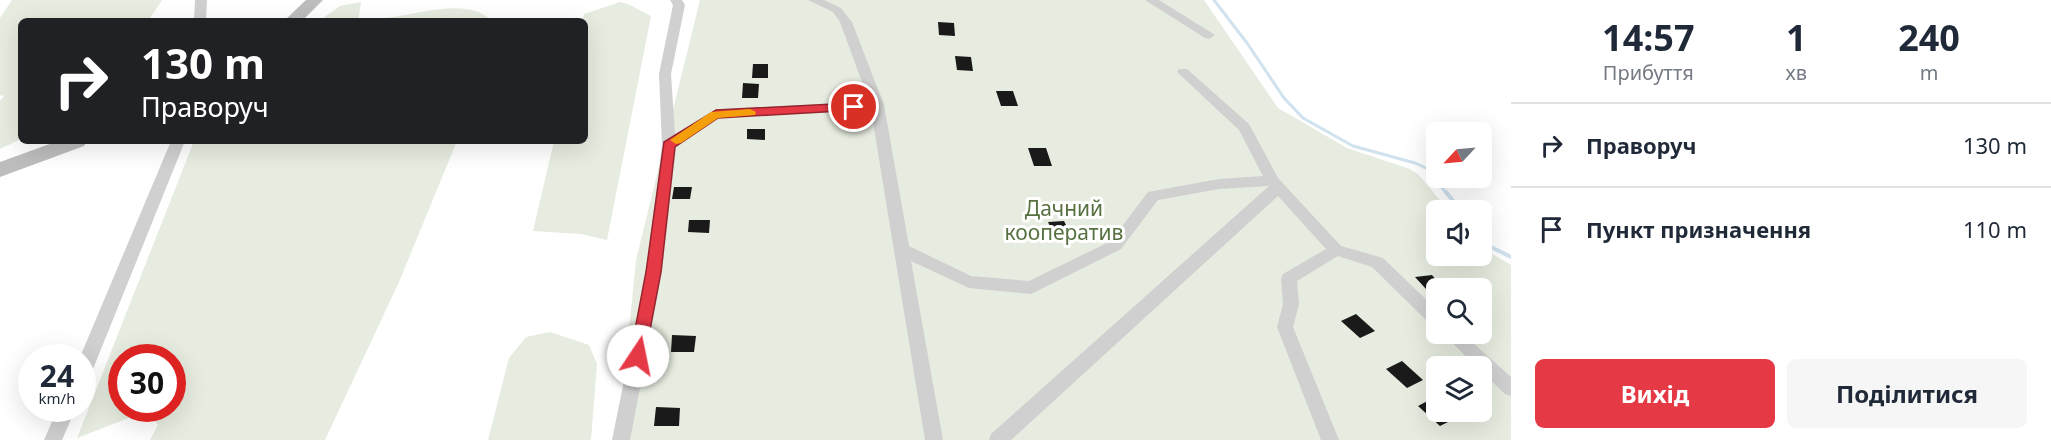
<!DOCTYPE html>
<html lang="uk">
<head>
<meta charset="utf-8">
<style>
	body { margin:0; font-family:"Noto Sans",sans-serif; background:#f6f6f7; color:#1f2937; height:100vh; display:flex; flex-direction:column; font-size:22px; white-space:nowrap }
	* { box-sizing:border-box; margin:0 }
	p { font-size:20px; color:#747a83 }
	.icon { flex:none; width:33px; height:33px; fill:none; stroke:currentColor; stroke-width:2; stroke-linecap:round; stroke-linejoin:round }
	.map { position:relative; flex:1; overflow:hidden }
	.side { display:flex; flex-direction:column; background:#fff; width:540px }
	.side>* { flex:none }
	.top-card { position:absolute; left:18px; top:18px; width:570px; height:126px; border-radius:9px; box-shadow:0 6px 24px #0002; background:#202124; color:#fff; overflow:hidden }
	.needle { width:39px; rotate:244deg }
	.controls { position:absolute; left:1426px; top:122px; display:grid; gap:12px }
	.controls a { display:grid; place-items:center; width:66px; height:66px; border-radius:9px; background:#fff; box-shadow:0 6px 24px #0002; font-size:30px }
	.speed { position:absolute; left:18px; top:344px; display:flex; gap:12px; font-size:30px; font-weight:700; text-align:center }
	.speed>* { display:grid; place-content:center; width:78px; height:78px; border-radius:50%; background:#fff; box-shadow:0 6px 24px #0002; line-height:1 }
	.speed small { font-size:15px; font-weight:400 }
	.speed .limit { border:9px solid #d22; background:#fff; color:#111 }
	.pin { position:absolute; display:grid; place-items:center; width:51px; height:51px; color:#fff; margin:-26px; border:3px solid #fff; border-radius:50%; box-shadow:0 2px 6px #0007 }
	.me { position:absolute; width:66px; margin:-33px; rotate:11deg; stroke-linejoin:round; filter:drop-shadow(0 0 4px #0008) }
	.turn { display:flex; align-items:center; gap:21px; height:126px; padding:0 24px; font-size:27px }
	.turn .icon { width:78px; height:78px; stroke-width:2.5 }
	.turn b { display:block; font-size:42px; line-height:51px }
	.eta { display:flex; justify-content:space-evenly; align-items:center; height:102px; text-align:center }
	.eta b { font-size:36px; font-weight:700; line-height:42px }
	.cta { display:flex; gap:12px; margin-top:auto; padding:12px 24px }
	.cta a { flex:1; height:69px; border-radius:9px; background:#e63946; color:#fff; font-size:24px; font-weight:700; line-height:69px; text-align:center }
	.cta a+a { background:#f6f6f7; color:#1f2937 }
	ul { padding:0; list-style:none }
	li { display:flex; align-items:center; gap:18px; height:84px; padding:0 24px; border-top:2px solid #e0e1e3 }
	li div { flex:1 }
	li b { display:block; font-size:22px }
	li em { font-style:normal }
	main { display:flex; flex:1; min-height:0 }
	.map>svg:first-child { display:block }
</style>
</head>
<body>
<main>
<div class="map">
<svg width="1511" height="440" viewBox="0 0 1511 440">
	<rect width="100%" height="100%" fill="#fff"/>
	<path fill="#e6ecdf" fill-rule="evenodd" d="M12,0H162L148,21H21V139L0,149V101L4,96L0,95V18Z
		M700,0H1204L1278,108L1347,148L1410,169L1419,175L1448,210H1437V255H1482V248L1511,265V440H618L636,260ZM1437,288H1482V333H1437ZM1437,366H1482V411H1437Z
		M361,2L358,21C373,19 389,18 405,15C431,10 474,0 491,21H319L340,6Z
		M620,2L628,4L651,16L607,240L581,234L533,231L554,141H585V21H582L584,14Z
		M194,141H457L399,282L325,440H150L158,425L147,411L77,438ZM122,357H172V408H122Z
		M550,332L589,345L597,364L591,440H488L509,358L526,337Z"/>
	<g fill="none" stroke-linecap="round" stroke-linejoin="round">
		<path stroke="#cfe2ee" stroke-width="3" d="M1214,0L1247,43L1284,98L1303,118L1353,146L1415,163L1428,169L1447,194"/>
		<path stroke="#cfe2ee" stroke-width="4" d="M1446,192L1460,210
			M1482,239L1487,245L1511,257"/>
	</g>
	<path fill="#1a1a1a" d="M938,22L954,23L955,36L939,35Z
		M955,56L971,57L973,71L957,70Z
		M753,64H768V78H752Z
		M743,83L759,84L758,98H742Z
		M996,91H1013L1018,106H1001Z
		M747,129H765V140L747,139Z
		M1028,148H1046L1052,166H1034Z
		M674,187H692L690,199H672Z
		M689,220H710L709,233L688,232Z
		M1064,221L1069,231L1053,233L1048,222Z
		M1432,275L1442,287L1426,289L1415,277Z
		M1356,314L1375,331L1360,338L1341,321Z
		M672,335L696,336L694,352H671Z
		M1402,361L1423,380L1407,388L1386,369Z
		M1437,396V411H1448L1456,418L1440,426L1418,406Z
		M656,407L680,408L679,426H654Z"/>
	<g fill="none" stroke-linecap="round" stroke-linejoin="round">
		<path fill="#d0d0d0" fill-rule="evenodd" d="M195,0H207L206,21H194Z
			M670,0H682L685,5L671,74L675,134L715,110L869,101L840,22L833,12L808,0H824L841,8L852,22L884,105L909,246L971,276L1029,281L1111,241L1148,192L1219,179L1263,176L1239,130L1177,72L1179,69H1187L1249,124L1278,178L1341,246L1383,258L1437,310V327L1431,325L1372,267L1338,256L1297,281L1299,304L1293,327L1339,440H1321L1277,327L1283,304L1281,278L1283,274L1326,249L1278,196L1011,440H989L991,434L1269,186L1219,189L1158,200L1121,249L1031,294L969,288L911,261L943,440H925L871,110L718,118L676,147L662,272L630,440H612L646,272L662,145L659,74L673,5Z
			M1145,0H1159L1215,35L1209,39L1205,38Z
			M171,141H185L91,374L88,379L82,381V357H80Z
			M1443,333H1462L1511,377V396L1505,394L1482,372V366H1475Z
			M58,408H76L62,440H44Z"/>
		<path fill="#bdbdbd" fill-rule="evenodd" d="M306,0H323L302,21H284Z
			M58,141H87L84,146L0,177V162Z"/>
	</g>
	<path fill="#e63946" stroke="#96252e" stroke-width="1.5" d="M854,103L860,107L858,110L718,118L675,147L661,272L645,356L643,361L638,362L632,361L630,356L646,272L664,142L716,110Z"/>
	<path fill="#f59e0b" d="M750,109L756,112L755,115L718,118L681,143L676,144L670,140L711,112Z"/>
	<g text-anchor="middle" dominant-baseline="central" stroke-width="6" stroke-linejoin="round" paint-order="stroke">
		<g font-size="21" fill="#56703f" stroke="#fff">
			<text x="1064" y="208">Дачний<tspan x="1064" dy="24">кооператив</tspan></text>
		</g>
	</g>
</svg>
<div class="controls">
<a><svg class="needle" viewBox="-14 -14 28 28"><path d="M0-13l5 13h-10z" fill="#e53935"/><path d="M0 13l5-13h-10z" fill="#747a83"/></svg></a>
<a><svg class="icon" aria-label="sound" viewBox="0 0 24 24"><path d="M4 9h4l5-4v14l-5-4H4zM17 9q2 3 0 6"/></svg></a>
<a><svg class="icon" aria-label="search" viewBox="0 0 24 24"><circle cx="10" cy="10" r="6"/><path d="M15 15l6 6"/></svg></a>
<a><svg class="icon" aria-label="layers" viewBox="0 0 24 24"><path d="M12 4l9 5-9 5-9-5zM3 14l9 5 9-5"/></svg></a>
</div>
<div class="speed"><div>24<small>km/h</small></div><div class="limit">30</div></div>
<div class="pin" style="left:854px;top:107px;background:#d93025"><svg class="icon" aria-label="arrive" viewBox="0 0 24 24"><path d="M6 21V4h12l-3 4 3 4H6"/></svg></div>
<svg class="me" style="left:638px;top:356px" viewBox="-20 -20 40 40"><circle r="19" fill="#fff"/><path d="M0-13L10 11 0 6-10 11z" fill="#e63946"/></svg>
<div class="top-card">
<div class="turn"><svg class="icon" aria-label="right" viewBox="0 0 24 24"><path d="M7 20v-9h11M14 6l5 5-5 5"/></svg><div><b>130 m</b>Праворуч</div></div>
</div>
</div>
<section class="side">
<div class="eta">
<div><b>14:57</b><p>Прибуття</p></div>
<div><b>1</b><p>хв</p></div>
<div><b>240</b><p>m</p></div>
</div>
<ul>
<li><svg class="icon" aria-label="right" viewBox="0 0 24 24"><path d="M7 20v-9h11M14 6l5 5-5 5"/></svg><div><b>Праворуч</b></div><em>130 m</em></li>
<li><svg class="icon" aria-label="arrive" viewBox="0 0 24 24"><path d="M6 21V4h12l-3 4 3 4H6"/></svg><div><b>Пункт призначення</b></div><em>110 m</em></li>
</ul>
<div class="cta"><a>Вихід</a><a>Поділитися</a></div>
</section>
</main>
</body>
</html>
